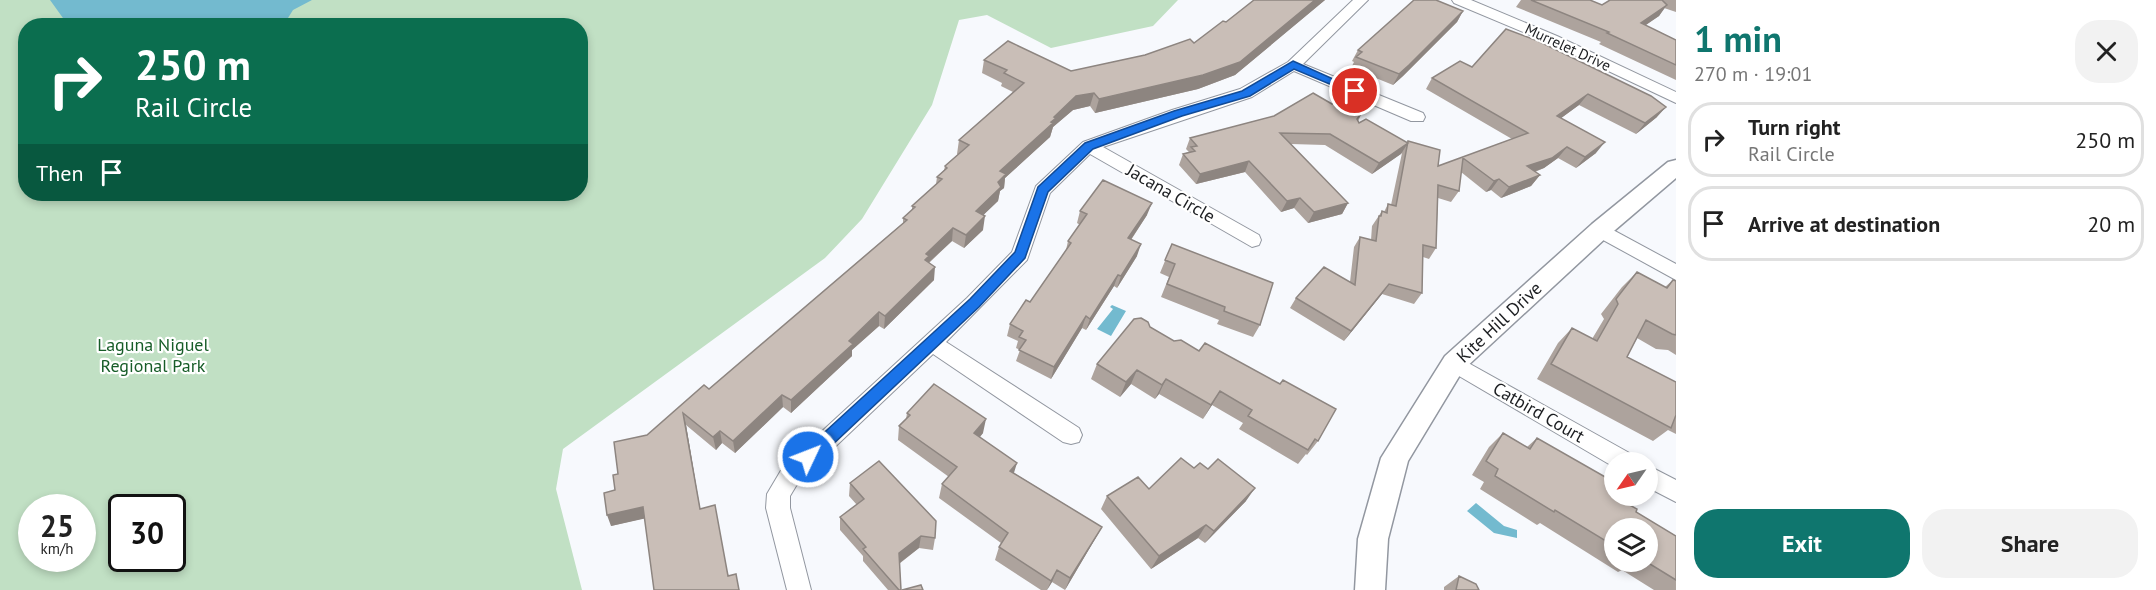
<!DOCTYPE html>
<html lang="en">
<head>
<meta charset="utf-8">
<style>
	body { margin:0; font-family:"PT Sans",sans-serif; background:#f2f2f2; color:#222; height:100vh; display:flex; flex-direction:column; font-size:22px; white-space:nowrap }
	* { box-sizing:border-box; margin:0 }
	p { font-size:20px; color:#767676 }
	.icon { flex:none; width:33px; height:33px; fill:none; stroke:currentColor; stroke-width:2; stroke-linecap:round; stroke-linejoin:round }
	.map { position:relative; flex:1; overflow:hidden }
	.sheet { display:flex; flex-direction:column; background:#fff; width:480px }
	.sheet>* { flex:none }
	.guide { position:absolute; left:18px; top:18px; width:570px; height:183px; border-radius:24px; box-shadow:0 3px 9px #0003; background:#0b6e4f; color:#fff; overflow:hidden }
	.needle { width:39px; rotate:236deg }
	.controls { position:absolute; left:1604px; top:452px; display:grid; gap:12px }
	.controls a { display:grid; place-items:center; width:54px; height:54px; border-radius:50%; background:#fff; box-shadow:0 3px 9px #0003; font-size:30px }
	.speed { position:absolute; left:18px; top:494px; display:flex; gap:12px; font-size:30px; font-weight:700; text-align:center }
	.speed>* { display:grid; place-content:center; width:78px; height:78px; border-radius:50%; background:#fff; box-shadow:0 3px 9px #0003; line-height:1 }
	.speed small { font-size:15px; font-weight:400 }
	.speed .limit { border:3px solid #111; border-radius:9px; background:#fff; color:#111 }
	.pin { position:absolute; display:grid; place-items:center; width:51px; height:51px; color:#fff; margin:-26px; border:3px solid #fff; border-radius:50%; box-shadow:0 2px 6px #0007 }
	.me { position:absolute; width:66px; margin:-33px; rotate:47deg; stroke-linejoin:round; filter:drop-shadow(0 0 4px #0008) }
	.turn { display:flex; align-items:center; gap:21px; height:126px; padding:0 18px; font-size:27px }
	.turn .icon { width:78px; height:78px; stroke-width:2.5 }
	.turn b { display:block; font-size:42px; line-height:51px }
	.then { display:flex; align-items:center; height:57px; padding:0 18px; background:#0003; gap:12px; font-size:22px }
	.round { display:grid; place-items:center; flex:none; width:63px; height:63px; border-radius:24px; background:#f2f2f2 }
	.overview { display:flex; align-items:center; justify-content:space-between; height:102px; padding:0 18px }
	h1 { font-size:36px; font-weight:600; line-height:45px; color:#0f766e }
	.button { display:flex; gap:12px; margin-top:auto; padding:12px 18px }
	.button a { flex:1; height:69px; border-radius:24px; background:#0f766e; color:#fff; font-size:24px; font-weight:600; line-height:69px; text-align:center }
	.button a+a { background:#f2f2f2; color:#222 }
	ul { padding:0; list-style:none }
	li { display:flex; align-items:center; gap:18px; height:75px; margin:0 12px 9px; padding:0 6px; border:3px solid #e0e0e0; border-radius:24px }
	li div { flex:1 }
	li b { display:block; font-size:22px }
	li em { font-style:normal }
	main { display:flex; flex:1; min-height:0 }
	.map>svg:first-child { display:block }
</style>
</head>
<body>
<main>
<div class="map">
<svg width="1676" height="590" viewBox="0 0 1676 590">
	<rect width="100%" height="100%" fill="#f7f9fd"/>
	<path fill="#c1e0c4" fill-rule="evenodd" d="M0,0H1178L1153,26L1051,48L987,15L959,20L932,105L862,219L825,258L563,449L556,489L582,590H0ZM26,26H580V194H26ZM32,507H82V558H32ZM122,507H172V558H122Z"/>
	<path fill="#73bacf" d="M50,0H312L293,10L283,26L68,25Z
		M1112,305L1126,311L1111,336L1097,329L1113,309L1110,307Z
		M1476,503L1504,526L1517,530V538L1494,533L1467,511Z"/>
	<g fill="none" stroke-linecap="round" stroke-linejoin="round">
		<defs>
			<path id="minor" d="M1353,0H1368L1303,64L1423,113L1425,117L1423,121H1411L1294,71L1252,97L1103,147L1259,235L1261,240L1259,245L1252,247L1090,154L1050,193L1027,260L946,342L1079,428L1082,435L1079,442L1071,444L1063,442L933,354L799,481L790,496V508L811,590H787L766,508L767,494L783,467L967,298L1012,252L1036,186L1083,142L1172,110L1240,89L1288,62Z
				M1452,0H1471L1557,36L1676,92V103L1547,42L1454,3Z
				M1600,223L1676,264V280L1594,235L1591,230L1594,225Z
				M1454,355L1633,455L1636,462H1614V467L1447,369L1444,363L1447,357Z
				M1647,465L1676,480V502L1647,487Z"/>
			<path id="tertiary" d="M1676,160V178L1608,236L1463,370L1408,461L1388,539L1385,590H1355L1358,539L1381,458L1445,356L1592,224L1668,162Z"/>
		</defs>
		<use href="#minor" stroke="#9297a0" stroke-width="2"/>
		<use href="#tertiary" stroke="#9297a0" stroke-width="3"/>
		<use href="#minor" fill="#fff" fill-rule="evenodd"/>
		<use href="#tertiary" fill="#fff" fill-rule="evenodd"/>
	</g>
	<path fill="#ada39d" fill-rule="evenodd" d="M1254,0H1325L1235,75L1198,89L1095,113L1090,106L1073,110L1053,127L1050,137L1005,178L1004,188L1000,191L998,201L983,215V230L964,248L952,241L929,263L934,280L884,329L879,326L852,350V356L791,413L783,407L735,453L722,443L716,450L686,425L700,509L729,576L740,590L645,518L611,526L615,490L618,474L647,435L709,389L903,223V218L912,210V206L936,184L937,177L944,170L945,166L958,154H957L959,140L1013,92L1001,86L1002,83L982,73L984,60L1071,71L1145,55L1194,43L1226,22Z
		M1521,0H1590L1602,5L1610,0H1676V12L1664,8L1659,16L1645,25L1676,40V80L1599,44L1601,42L1516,7Z
		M1463,11L1457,22L1403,76L1393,85L1351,68L1354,62L1352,61L1358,50Z
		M1506,29L1657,117L1636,134L1579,105L1561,118L1596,153L1576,168L1558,158L1544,168L1535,172L1540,175L1531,186L1501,198L1491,190L1486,192L1461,172L1459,191L1451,202L1438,198L1436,248L1429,259L1423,257L1422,293L1414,304L1382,294L1344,341L1290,308L1296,298L1350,282L1354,247L1360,237L1371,240L1372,226L1382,211L1384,212L1388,204L1391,205L1402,153L1372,174L1325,145L1291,144L1348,203L1342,214L1308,223L1294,208L1281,212L1245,172L1196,184L1179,165L1183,154L1189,152L1186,149L1190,138L1274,116L1332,104L1363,111L1358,121L1359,123L1407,143L1408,141L1438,166L1512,139L1426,89L1432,78L1472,67Z
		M1080,211L1147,215L1131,240L1137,256L1117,288L1114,286L1086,330L1082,328L1051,379L1016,361L1020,350L1016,348L1018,341L1007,336L1010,324L1030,302L1066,250L1068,241L1080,225L1077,223Z
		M1172,244L1260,325L1253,337L1217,324L1219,320L1161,297L1169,277L1160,273Z
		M1637,272L1665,287L1673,280L1676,281V355L1668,350L1656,349L1637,338L1627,357L1676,382V434L1668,430L1653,441L1537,379L1558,343L1572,328L1592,339L1604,319L1601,314L1622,287Z
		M1150,327L1318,441L1307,455L1306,454L1298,464L1239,429L1243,423L1212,405L1203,419L1159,394L1155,399L1131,384L1120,397L1091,379L1097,364Z
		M907,413L983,433L980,437L1014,473L1102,527L1095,539L1065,590L1052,582L1047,590H1041L995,560L999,547L1001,543L939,498L942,484L949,477L898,440L899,426L906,419Z
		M1503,433L1527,447L1537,438L1626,503L1636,512L1676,536V590H1654L1622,570L1618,572L1540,523L1537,525L1480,489L1484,482L1472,475L1489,447ZM1614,528L1647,561H1614Z
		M1194,468L1246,501L1205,543L1198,538L1151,569L1101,509L1107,496L1149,489Z
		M850,483L935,538L933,550L919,548L899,564L901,590H888L863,561V556L840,530V517L857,505L849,496Z
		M1459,576L1479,590H1444V587Z"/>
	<path fill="#8d8580" d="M1315,0H1325L1235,75L1198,89L1095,113L1099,99Z
		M1667,5L1659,16L1633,34L1641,23Z
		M1463,11L1457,22L1403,76L1393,85L1399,74Z
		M1094,93L1090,106L1073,110L1053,127L1050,137L1005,178L1004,188L1000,191L998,201L973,225L976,211L1000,171L1054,117L1076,96Z
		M1588,94L1579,105L1549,127L1557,116Z
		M1666,107L1657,117L1636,134L1645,123Z
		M1605,142L1596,153L1576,168L1585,157Z
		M1408,143L1401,154L1372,174L1379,163Z
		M1567,147L1558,158L1544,168L1519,177L1527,166Z
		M1249,161L1245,172L1196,184L1200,174Z
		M1540,175L1531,186L1501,198L1509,187Z
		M1499,179L1491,190L1486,192L1494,181Z
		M1300,198L1294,208L1281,212L1287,201Z
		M1152,203L1147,215L1124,250L1128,238Z
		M1348,203L1342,214L1308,223L1314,212Z
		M985,216L983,230L964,248L966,235Z
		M953,228L952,241L928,263L923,273L926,254Z
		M1141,244L1137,256L1117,288L1121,276Z
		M935,267L934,280L884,329L885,316Z
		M1118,275L1114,286L1086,330L1090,319Z
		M1389,284L1382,294L1344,341L1351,331Z
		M879,312V326L852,350V356L791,413V400L849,341Z
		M1086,316L1082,328L1051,379L1054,367Z
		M1137,370L1131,384L1120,397L1126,382Z
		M1166,379L1159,394L1155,399L1162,385Z
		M1220,391L1212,405L1203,419L1211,405Z
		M782,395L783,407L735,453L733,441Z
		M683,413L686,425L702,520L700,509Z
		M986,419L983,433L971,447L974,433Z
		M720,431L722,443L716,450L713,437Z
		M1017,463L1013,476L1010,471Z
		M1255,488L1246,501L1205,543L1214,531Z
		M643,507L647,518L611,526L607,515Z
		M1206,525L1198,538L1151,569L1159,556Z
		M1102,527L1095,539L1065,590L1070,578Z
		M921,536L919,548L897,565L899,553Z
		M1057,570L1052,582L1047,590L1051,581Z"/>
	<path fill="#c9beb7" stroke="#8d8580" stroke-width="1.5" d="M1254,0H1315L1240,62L1203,75L1099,99L1094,93L1076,96L1054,117L1056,118L1051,122L1053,123L1000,171L1006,174L998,182L1001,187L976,211L985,216L966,235L953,228L926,254L929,256L925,260L935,267L885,316L879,312L849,341L853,344L791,400L782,395L733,441L720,431L713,437L683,413L700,509L715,505L728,576L736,574L739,590H654L643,507L607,515L604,493L615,490L613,475L618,474L614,442L647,435L704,385L709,389L907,220L903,218L915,207L912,206L942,179L937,177L947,168L945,166L969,145L959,140L1024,83L1004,73L1007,70L984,60L1008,41L1071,71L1145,55L1190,39L1194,43L1223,21L1226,22Z
		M1414,0H1436L1463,11L1409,65L1399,74L1356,57L1362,52L1358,50Z
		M1531,0H1590L1602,5L1610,0H1662L1667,5L1641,23L1676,40V65L1607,33L1609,32Z
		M1506,29L1538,41L1651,96L1666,107L1645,123L1588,94L1557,116L1605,142L1585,157L1567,147L1552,158L1527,166L1540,175L1509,187L1499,179L1494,181L1463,158L1459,191L1438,185L1436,248L1423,245L1422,293L1389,284L1351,331L1296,298L1324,267L1355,285L1360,237L1376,241L1379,216H1381L1382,211L1387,213L1388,204L1396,206L1408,141L1440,150L1438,166L1528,133L1432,78L1460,61L1472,67Z
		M1313,93L1332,104L1340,98L1363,111L1358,114L1360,115L1357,119L1359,123L1366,119L1408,143L1379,163L1330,134L1280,133L1348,203L1314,212L1300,198L1287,201L1249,161L1200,174L1183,154L1195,151L1191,147L1197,146L1190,138L1274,116Z
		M1103,180L1152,203L1128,238L1141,244L1121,276L1118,275L1090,319L1086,316L1054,367L1019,350L1026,340L1019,337L1023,331L1010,324L1026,300L1030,302L1071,243L1068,241L1087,214L1080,211Z
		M1172,244L1273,283L1260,325L1224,311L1225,307L1167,284L1175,264L1165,260Z
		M1637,272L1667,288L1673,280L1676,281V335L1672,334L1646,320L1627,357L1676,382V415L1671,428L1551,364L1572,328L1597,341L1618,304L1616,299Z
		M1141,318L1148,322L1150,327L1174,341L1181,340L1199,351L1205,343L1280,384L1283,380L1336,409L1318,441L1315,439L1308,450L1248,416L1252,410L1220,391L1211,405L1166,379L1162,385L1137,370L1126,382L1097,364L1134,319Z
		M934,384L986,419L974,433L1017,463L1010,471L1102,527L1070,578L1057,570L1051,581L999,547L1008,533L942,484L957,467L899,426L910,415L907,413Z
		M1503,433L1530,449L1537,438L1614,482V495H1630L1626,503L1637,509L1636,512L1676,536V580L1645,561H1647V528H1614V546L1555,510L1554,512L1495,476L1498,469L1486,461Z
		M1181,458L1194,468L1200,463L1208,469L1218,459L1255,488L1214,531L1206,525L1159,556L1107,496L1138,477L1149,489Z
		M879,461L936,521L935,538L921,536L899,553L901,590H899L863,549L866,547L840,517L864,499L850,483Z
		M1459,576L1476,584L1479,590H1456Z
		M921,585L923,590H902Z"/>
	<path fill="#1a73e8" stroke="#114b97" stroke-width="1.5" d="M1293,61L1360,91L1355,94L1351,93L1294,69L1250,96L1182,116L1093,149L1048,192L1025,258L979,307L814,462L808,464L803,462L800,457L803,452L970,299L1015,252L1038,187L1085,143L1174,111L1242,91Z"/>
	<g text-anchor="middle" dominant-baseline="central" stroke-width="4.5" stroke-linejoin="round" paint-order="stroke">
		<g font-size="15" fill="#1c1e21" stroke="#fff">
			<text transform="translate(1568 47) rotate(25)">Murrelet Drive</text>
		</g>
		<g font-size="18" fill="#1c1e21" stroke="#fff">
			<text transform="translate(1171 193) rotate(30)">Jacana Circle</text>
			<text transform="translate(1499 322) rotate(-43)">Kite Hill Drive</text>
			<text transform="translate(1539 412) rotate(30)">Catbird Court</text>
		</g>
		<g font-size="18" fill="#165c27" stroke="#fff">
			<text x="153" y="344">Laguna Niguel<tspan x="153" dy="21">Regional Park</tspan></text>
		</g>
	</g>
</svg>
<div class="controls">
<a><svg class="needle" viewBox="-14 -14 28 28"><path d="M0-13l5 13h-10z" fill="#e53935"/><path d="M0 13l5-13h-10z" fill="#767676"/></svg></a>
<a><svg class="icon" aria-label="layers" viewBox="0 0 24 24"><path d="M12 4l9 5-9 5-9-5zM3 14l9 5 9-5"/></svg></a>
</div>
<div class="speed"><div>25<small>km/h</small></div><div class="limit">30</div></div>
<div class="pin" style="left:1355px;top:91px;background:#d93025"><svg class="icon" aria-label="arrive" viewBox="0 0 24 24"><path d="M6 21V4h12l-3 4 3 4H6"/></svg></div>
<svg class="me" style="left:808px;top:457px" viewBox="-20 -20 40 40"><circle r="17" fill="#1a73e8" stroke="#fff" stroke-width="3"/><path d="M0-11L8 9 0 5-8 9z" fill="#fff"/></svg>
<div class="guide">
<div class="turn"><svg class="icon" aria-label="right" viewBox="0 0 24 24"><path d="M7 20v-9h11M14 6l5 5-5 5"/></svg><div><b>250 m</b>Rail Circle</div></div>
<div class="then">Then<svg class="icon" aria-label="arrive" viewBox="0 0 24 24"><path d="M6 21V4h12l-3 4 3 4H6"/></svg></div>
</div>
</div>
<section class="sheet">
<div class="overview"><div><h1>1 min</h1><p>270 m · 19:01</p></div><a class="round"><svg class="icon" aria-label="close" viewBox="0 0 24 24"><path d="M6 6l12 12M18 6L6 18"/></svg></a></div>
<ul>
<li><svg class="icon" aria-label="right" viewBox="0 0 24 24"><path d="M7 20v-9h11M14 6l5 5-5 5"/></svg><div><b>Turn right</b><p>Rail Circle</p></div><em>250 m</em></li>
<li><svg class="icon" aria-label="arrive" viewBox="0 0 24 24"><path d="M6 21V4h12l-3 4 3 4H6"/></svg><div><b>Arrive at destination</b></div><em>20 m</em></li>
</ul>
<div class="button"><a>Exit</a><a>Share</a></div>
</section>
</main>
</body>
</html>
